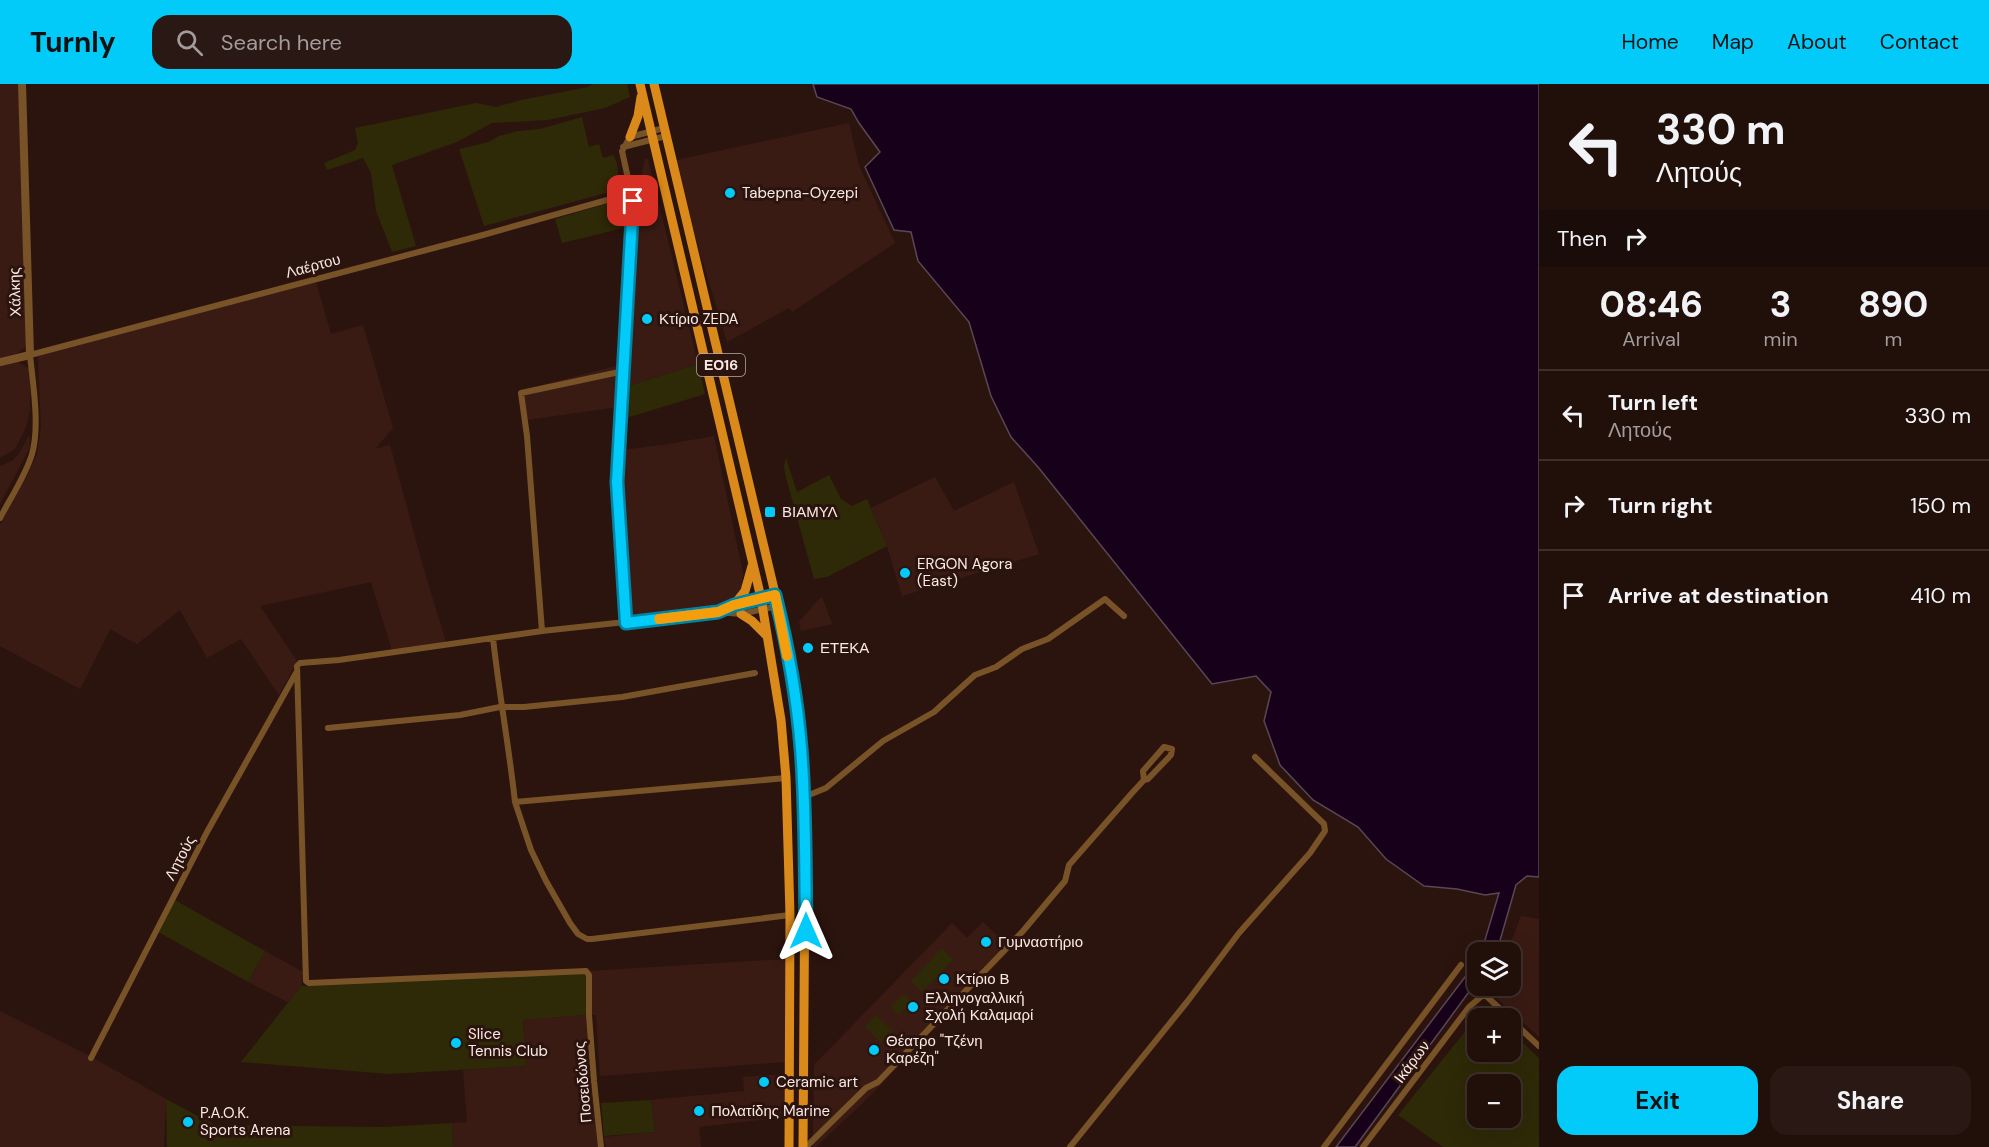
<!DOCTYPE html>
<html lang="en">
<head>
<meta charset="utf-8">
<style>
	body { margin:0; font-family:"DM Sans",sans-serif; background:#291813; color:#f1f3f6; height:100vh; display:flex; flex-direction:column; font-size:22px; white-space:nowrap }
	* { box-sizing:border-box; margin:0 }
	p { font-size:20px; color:#a29c9c }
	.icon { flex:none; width:33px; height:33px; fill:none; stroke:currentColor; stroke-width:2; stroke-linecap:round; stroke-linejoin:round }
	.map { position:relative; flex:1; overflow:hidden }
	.drawer { display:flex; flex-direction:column; background:#210f0a; width:450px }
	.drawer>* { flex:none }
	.hud { background:#210f0a; color:#f1f3f6; overflow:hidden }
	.tools { position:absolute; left:1467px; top:858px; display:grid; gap:12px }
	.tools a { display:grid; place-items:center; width:54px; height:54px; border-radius:12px; background:#210f0a; box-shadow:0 6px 24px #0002,0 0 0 2px #3e2f2b; font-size:30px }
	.pin { position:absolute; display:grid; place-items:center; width:51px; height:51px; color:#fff; margin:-26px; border-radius:12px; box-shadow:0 3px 9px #0006 }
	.me { position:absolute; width:66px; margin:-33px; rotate:0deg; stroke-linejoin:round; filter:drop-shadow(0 0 4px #0008) }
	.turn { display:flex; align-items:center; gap:21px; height:126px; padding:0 18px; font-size:27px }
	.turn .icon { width:78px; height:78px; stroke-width:2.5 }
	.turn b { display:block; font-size:42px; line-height:51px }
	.then { display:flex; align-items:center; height:57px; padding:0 18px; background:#0003; gap:12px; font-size:22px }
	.eta { display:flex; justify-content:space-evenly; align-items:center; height:102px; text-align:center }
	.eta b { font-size:36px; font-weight:700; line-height:42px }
	.cta { display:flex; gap:12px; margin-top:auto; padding:12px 18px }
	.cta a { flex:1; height:69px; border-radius:18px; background:#02cbf9; color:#111; font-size:24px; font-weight:700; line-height:69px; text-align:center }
	.cta a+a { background:#291813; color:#f1f3f6 }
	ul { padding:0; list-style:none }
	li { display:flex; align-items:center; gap:18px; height:90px; padding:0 18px; border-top:2px solid #3e2f2b }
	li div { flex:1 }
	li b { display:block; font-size:22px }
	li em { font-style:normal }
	header { display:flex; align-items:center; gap:36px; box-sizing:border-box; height:84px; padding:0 30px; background:#02cbf9; color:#111 }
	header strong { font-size:28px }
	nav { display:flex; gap:33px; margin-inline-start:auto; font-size:21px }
	.search { width:420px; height:54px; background:#291813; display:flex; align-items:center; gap:15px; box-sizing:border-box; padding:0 21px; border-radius:18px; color:#a29c9c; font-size:22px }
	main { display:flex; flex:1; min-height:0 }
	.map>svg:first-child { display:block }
</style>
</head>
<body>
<header>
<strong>Turnly</strong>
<div class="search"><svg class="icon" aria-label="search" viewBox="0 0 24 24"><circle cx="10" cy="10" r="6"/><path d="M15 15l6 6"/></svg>Search here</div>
<nav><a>Home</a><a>Map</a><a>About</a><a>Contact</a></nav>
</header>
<main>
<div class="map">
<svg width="1539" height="1063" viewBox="0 0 1539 1063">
	<rect width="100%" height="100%" fill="#2c140e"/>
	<path fill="#3a1b14" d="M0,0H19L26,262L18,269L0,274Z
		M849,39L859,82L895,159L792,228L789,224L727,258L672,77Z
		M645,75H648L698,280L625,303L633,157L636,114Z
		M316,198L331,250L363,241L393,344L375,365L390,361L424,486L446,558L392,567L371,498L260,522L297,577L279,611L241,555L207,574L180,526L137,560L110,545L80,605L0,562V441L27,392L37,370L41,343L38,272Z
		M16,277L30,285V326L26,343L15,365L0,374V281Z
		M620,281L618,323L526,336L522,306Z
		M29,351L30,363L0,420V382L12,377L19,370Z
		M714,352L743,489L742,505L735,515L724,520L628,536L623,457L628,455L621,410V366L663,361Z
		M935,393L954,427L1014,398L1039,470L902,512L887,462L871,424Z
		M822,513L832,540L801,547L799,538L817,517Z
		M1521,832L1539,835V953L1491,909L1494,902H1510V868H1507Z
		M983,838L1011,865L868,1014L816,1063H813L814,981L952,839L967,854Z
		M265,867L303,888L301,902L288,918L248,898Z
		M785,875V978L600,992L596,931H586L599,1063H453L452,1039L467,1038L463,986L526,982L523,936L585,931L590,921H593L590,887Z
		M0,927L88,971L166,1015L164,1063H0Z
		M785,990V1033L699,1043L701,1063H606L604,1053L655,1048L651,1016L744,1007L743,993Z"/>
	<path fill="#2e2907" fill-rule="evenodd" d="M593,0H627L630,13L605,24L548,36L492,39L457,58L392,81L416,162L392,168L376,127L371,89L363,74L327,86L324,79L355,66L358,59L355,44L476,19L496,23L521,16L588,3Z
		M582,33L589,63L599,60L603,74L613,71C620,82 618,93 617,106L484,142L459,65L489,58L499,52L518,47L540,45Z
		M629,113L628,143L562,159L555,135Z
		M698,280L705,310L623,335L625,303Z
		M786,374L797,408L829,391L841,415L852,422L867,415L887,462L827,493L814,495L785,390L784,382Z
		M175,816L265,867L248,898L158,848Z
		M942,864L953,876L922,908L911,897Z
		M590,887L593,921H589L585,931L523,936L526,982L389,990L241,978L301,902Z
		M904,910L912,918L899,931L891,923Z
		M1484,924L1495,934H1478V968H1510L1511,948L1539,974V1063H1443L1398,1031ZM1478,1000H1510V1034H1478Z
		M876,931L893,947L881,959L865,943Z
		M166,1015L215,1041L383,1043L452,1039L453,1063H167Z
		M651,1016L655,1048L604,1052L601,1019Z"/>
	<path fill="#170019" stroke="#5b4656" stroke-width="1.5" d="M813,0H1539V793L1527,792L1516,801L1499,860L1494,868H1478L1485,856L1499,809L1485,811L1457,805L1424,802L1386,775L1358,743L1313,716L1280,681L1264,637L1271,608L1256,592L1212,600L1038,383L1011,353L991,312L969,238L918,177L911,148L894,146L865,83L880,68L859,39L851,25L817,13Z
		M1477,870V897L1355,1063H1336L1465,893Z"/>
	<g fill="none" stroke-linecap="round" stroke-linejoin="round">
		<path stroke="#795328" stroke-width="6" d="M623,63L666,52
			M0,434C10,415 26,391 32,370C40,342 33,301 30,271L483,151L632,109
			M719,528L734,521L775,511
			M625,539L617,398L633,117L622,67L630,53L664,44
			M542,547L527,352L521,309L624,287
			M493,554C499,609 509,663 515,718L786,694
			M328,644L460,631L500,623H524L622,613L755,589
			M804,713L826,704L883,657L934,628L975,591L996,583L1022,565L1048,555L1105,515L1124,532
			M515,718L531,766L546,797L570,839L578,850L587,855H592L790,831
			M1510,935L1539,962
			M91,974L207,748L296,589
			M601,1063L594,997L589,931V891L586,887L309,899L306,897L297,582L300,579L339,576L542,547L718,528L741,530L778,522
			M806,1063L866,1004L878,998L1023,847L1065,797L1069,781L1132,709L1144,696L1148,695L1171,671L1172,665L1164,663L1143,687L1144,696
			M1070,1063L1187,918L1239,849L1310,769L1325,747L1324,740L1255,673
			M1324,1063L1461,881
			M1363,1063L1469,923L1484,910L1510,934"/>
		<path stroke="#795328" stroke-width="8" d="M0,278L30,271L22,0"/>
		<path stroke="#d98a1a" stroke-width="9" d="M640,0L761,514L781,636L786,694L790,831L789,1063
			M654,0L778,522L798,642L803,696L805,783L803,1063
			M630,53L638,32L641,13
			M734,521L745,507L752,482
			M741,530L752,537L766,551"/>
	</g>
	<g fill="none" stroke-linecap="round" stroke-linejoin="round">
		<defs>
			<path id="route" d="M633,117L617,398L626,539L718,528L734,521L775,511C787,559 797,614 801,664C806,725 805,786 806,847"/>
		</defs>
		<use href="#route" stroke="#0184a2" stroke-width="15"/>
		<use href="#route" stroke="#02cbf9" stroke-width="10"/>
		<path stroke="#f59e0b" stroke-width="10" d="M659,535L718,528L734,521L775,511L787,572"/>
	</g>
	<g fill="#02cbf9" stroke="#2c140e" stroke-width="2">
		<circle cx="730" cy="109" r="6"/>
		<circle cx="647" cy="235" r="6"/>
		<rect x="764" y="422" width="12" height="12" rx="3"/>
		<circle cx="905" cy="489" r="6"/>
		<circle cx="808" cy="564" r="6"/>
		<circle cx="986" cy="858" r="6"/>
		<circle cx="944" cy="895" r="6"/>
		<circle cx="913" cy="923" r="6"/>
		<circle cx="456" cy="959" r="6"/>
		<circle cx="874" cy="966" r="6"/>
		<circle cx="764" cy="998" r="6"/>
		<circle cx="699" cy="1027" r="6"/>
		<circle cx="188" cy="1038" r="6"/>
	</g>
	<g text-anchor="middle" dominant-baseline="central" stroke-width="6" stroke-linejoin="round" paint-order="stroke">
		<rect fill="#2c140e" stroke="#bda9a4" stroke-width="1.5" x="697" y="270" width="48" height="22" rx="4.5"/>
		<g font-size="14" font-weight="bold" fill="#fbe9e5">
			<text x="721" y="281">ΕΟ16</text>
		</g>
		<g font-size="15" fill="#fbe9e5" stroke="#2c140e" text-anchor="start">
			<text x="742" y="109">Tabepna-Oyzepi</text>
			<text x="659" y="235">Κτίριο ZEDA</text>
			<text x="782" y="428">ΒΙΑΜΥΛ</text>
			<text x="917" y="480">ERGON Agora<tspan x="917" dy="17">(East)</tspan></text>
			<text x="820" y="564">ΕΤΕΚΑ</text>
			<text x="998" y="858">Γυμναστήριο</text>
			<text x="956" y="895">Κτίριο Β</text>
			<text x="925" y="914">Ελληνογαλλική<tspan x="925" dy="17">Σχολή Καλαμαρί</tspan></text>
			<text x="468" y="950">Slice<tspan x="468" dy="17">Tennis Club</tspan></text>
			<text x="886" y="957">Θέατρο "Τζένη<tspan x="886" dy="17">Καρέζη"</tspan></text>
			<text x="776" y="998">Ceramic art</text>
			<text x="711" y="1027">Πολατίδης Marine</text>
			<text x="200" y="1029">P.A.O.K.<tspan x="200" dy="17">Sports Arena</tspan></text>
		</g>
		<g font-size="15" fill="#fbe9e5" stroke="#2c140e">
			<text transform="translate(313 182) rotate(-15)">Λαέρτου</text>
			<text transform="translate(15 208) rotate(-92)">Χάλκης</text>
			<text transform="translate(180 774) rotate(-62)">Λητούς</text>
			<text transform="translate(1412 978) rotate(-53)">Ικάρων</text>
			<text transform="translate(583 998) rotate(-95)">Ποσειδώνος</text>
		</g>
	</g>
</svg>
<div class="tools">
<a><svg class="icon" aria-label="layers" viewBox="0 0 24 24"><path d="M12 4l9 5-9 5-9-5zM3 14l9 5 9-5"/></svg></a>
<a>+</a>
<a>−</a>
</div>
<div class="pin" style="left:633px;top:117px;background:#d93025"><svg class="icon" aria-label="arrive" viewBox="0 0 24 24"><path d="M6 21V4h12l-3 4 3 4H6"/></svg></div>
<svg class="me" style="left:806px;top:847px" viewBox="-20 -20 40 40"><path d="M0-17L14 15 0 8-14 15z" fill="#02cbf9" stroke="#fff" stroke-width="4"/></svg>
</div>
<section class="drawer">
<div class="hud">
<div class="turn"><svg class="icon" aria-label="left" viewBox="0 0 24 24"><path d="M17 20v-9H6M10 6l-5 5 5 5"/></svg><div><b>330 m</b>Λητούς</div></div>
<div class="then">Then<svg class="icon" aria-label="right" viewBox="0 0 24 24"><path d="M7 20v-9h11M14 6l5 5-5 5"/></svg></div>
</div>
<div class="eta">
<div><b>08:46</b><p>Arrival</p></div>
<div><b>3</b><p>min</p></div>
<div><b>890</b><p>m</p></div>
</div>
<ul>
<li><svg class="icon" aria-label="left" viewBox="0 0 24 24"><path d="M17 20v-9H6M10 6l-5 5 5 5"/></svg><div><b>Turn left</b><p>Λητούς</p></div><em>330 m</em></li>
<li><svg class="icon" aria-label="right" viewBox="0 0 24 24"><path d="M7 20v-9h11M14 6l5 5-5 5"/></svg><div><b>Turn right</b></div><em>150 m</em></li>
<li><svg class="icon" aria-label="arrive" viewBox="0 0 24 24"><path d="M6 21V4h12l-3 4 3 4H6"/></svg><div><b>Arrive at destination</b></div><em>410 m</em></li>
</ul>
<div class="cta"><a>Exit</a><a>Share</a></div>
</section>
</main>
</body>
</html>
